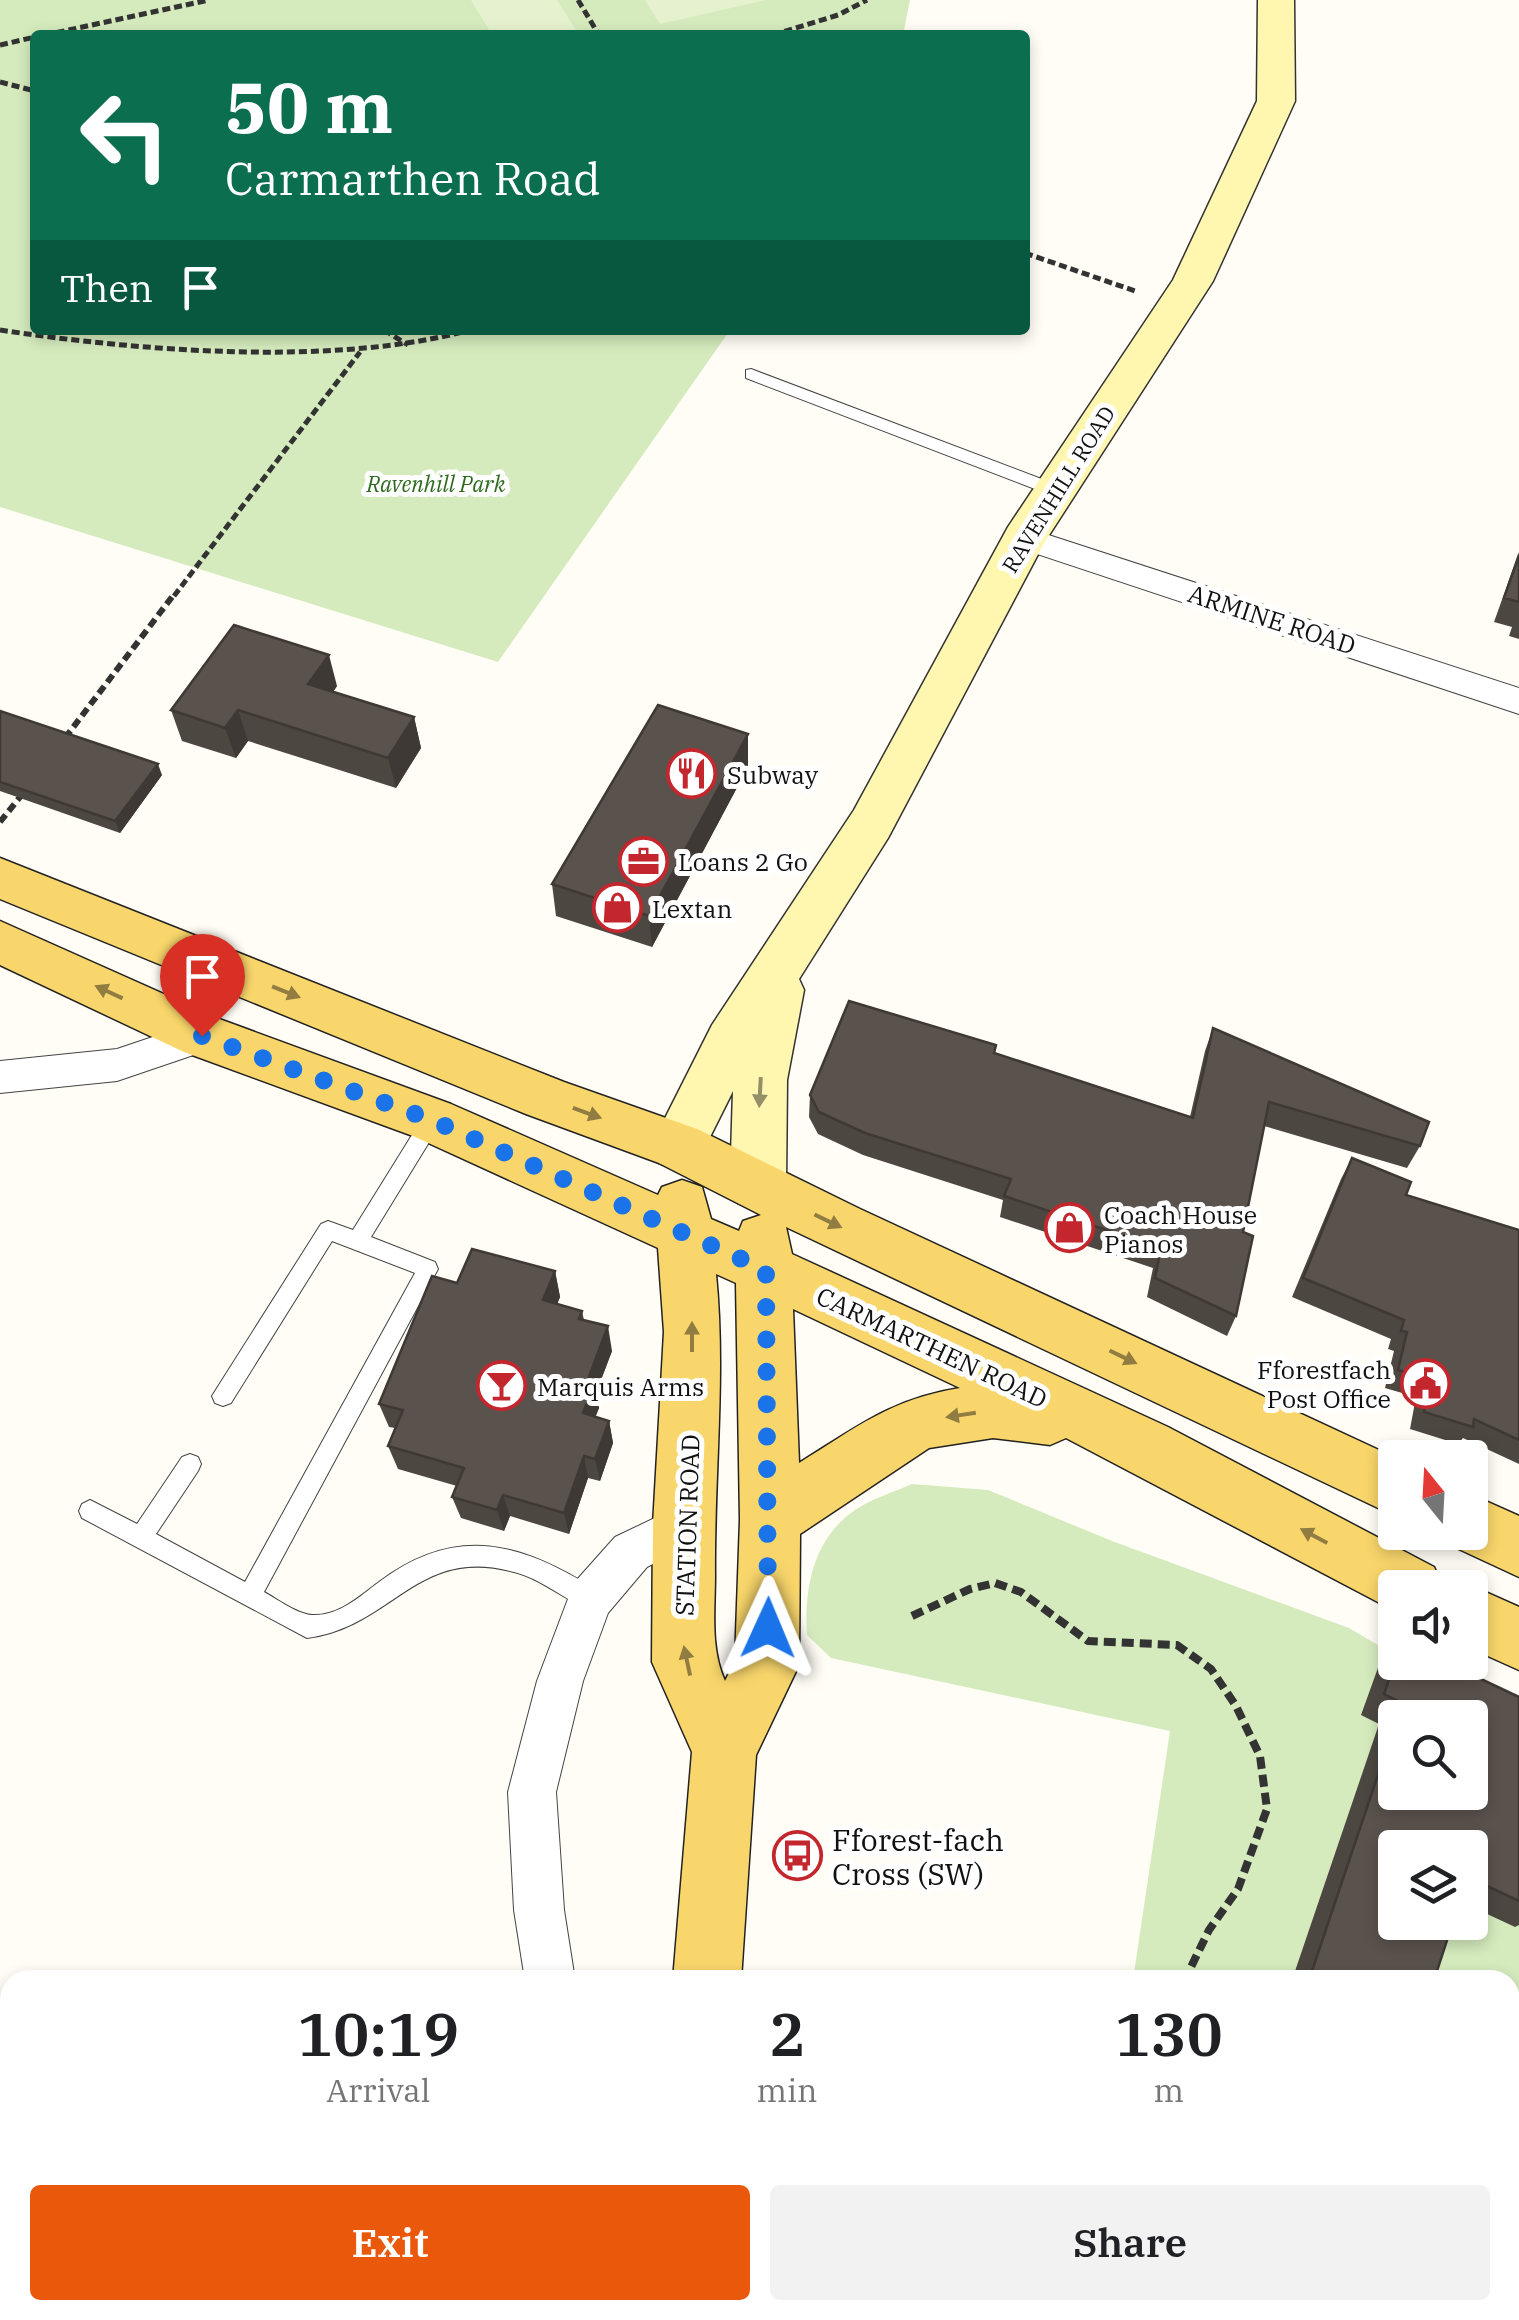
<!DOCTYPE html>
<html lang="en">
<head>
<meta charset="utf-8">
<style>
	body { margin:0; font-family:"IBM Plex Serif",serif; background:#f2f2f2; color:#202124; height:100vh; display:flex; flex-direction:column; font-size:38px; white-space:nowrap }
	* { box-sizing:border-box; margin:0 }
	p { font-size:32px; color:#757577 }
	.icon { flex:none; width:55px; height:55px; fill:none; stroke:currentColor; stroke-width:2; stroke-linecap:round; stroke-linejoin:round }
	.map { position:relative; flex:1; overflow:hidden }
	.sheet { position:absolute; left:0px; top:1970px; width:1520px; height:350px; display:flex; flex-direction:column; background:#fff; border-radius:30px 30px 0 0; box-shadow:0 5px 15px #0003 }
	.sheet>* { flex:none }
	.banner { position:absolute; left:30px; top:30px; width:1000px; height:305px; border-radius:10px; box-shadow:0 5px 15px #0003; background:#0b6e4f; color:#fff; overflow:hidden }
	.needle { width:65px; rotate:342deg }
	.buttons { position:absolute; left:1378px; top:1440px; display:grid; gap:20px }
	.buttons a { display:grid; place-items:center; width:110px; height:110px; border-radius:10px; background:#fff; box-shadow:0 5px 15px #0003; font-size:50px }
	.pin { position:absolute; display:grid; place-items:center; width:85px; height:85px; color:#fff; margin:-102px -42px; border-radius:50% 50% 50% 0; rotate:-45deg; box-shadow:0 0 10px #0007 }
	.pin .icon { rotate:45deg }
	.me { position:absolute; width:110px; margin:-55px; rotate:1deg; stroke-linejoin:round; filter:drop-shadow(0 0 8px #0008) }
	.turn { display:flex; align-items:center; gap:35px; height:210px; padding:0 30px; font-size:45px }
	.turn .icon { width:130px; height:130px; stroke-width:2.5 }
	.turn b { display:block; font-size:70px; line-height:85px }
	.then { display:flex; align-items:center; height:95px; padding:0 30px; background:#0003; gap:20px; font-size:38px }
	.eta { display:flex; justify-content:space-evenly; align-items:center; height:170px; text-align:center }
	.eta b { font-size:60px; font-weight:600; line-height:70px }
	.cta { display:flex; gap:20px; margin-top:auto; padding:20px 30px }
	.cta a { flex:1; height:115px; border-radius:10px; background:#ea580c; color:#fff; font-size:40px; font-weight:600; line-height:115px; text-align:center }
	.cta a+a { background:#f2f2f2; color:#202124 }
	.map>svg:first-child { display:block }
</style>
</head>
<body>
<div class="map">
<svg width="1519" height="2320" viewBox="0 0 1519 2320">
	<rect width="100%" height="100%" fill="#fffdf5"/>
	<path fill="#d5ebbd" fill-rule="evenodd" d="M0,0H910L903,35H35V330H730L498,662L0,507Z
		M912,1484L988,1490L1112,1541L1349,1628L1395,1655V1662L1519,1727V2320H1082L1083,2310H1510V1980H1133L1170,1731L831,1658L807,1635C804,1588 813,1539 855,1510C871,1499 894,1492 912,1484ZM1395,1718H1470V1792H1395ZM1395,1848H1470V1922H1395Z"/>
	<path fill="#e6f2cf" d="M471,0H557L579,35H492Z
		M645,0H766L660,24Z"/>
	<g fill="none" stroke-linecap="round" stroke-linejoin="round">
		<defs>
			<path id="lane" d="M751,369L1060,486L1062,490L1060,494H1048L746,378V370Z
				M432,1112L439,1114L442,1120L439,1126L371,1237L435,1262L438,1269L264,1592C277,1599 297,1614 312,1615C339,1616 359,1597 379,1582C457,1523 522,1543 598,1591L601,1599L598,1607L590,1610C563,1599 542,1579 514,1572C417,1545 393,1627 307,1638L82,1518L79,1511L82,1504L90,1500L137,1524L182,1457L190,1454L198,1457L201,1464L198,1471L156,1534L245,1582L415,1273L332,1241L231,1403L223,1406L215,1403L212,1396L321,1224L328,1221L353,1230L425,1114Z"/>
			<path id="street" d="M1024,527L1519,688V714L1013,546L1008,538L1013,530Z
				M203,1020L217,1025L222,1036L217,1047L117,1081L0,1093V1061L117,1049Z
				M684,1504L700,1510L706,1525L700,1540L647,1567L608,1613L583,1681L556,1792L564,1910L575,1980H525L514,1910L508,1792L537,1681L574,1583L615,1537Z
				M587,2310H641L645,2320H591Z"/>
			<path id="secondary" d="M1258,0H1294L1295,101L1213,281L1044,543L888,838L799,979L804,990L787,1080L786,1186L778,1203L758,1210L738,1203L730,1186L733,1091L697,1163L678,1170L659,1163L651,1146L712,1025L854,810L1008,527L1173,280L1257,101Z"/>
			<path id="primary" d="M0,858L564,1082L697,1129L860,1209L1396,1458L1395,1516L786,1227L792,1254L1168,1427L1434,1567L1443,1588H1395V1611L1066,1438L1050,1445L993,1438L929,1448L800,1534L799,1665L756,1755L741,1980H673L692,1752L652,1662L653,1525L664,1332L658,1248L413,1136L184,1052L0,965V921L222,1020L451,1104L658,1195L662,1187L682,1180L702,1187L711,1219L739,1231L743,1221L761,1215L659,1163L526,1114L0,899ZM716,1274L736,1283L740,1520L735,1661L725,1681C710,1648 715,1611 715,1575C714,1475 726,1374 716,1274ZM793,1309L960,1388C891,1399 857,1427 799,1463Z
				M1470,1494L1519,1516V1577L1448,1544L1444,1532H1470Z
				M1470,1585L1519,1607V1670L1470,1648V1588H1464Z
				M646,2310H720L719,2320H645Z"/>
		</defs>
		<use href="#lane" stroke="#444" stroke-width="2"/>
		<use href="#street" stroke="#444" stroke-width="2"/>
		<use href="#secondary" stroke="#333" stroke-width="3"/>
		<use href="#primary" stroke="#222" stroke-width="3"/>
		<path stroke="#333" stroke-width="5" stroke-dasharray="8 4" stroke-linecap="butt" d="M578,0L599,35
			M45,35L209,0
			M773,35L838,15L867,0
			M0,45L35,37
			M0,82L35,91
			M1025,253L1138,292
			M0,330C139,351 334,367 470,330
			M384,330L408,345
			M174,596L360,352"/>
		<path stroke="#333" stroke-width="6" stroke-dasharray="9 5" stroke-linecap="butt" d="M65,738L175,593
			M0,822L24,792"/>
		<path stroke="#333" stroke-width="8" stroke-dasharray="12 6" stroke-linecap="butt" d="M912,1616L970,1589L995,1583L1021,1592L1088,1641L1177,1645L1211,1669L1236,1706L1260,1756L1267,1809L1238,1889L1209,1930L1190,1969V1980
			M1158,2310L1159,2320"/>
		<use href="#lane" fill="#fff" fill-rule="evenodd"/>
		<use href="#street" fill="#fff" fill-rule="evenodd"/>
		<use href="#secondary" fill="#fff6b0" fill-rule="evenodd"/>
		<use href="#primary" fill="#f9d66b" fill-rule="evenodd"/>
	</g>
	<path fill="#4d4742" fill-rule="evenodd" d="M1519,552V639L1509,636L1512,627L1494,622Z
		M337,686L333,692L414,717L421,748L396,788L248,741L236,758L182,741L171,710Z
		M0,711L162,775L120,833L0,791Z
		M748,734V767L652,947L556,916L552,884Z
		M1213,1028L1420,1146L1407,1168L1264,1126L1243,1232L1236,1316L1227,1336L1147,1297L1153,1268L1000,1217L1003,1200L863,1155L818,1134L809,1117L810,1095L996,1045L995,1053L1190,1117L1205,1051Z
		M1352,1158L1406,1195L1519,1230V1464L1463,1438L1458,1444L1410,1429L1416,1397L1385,1388L1394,1351L1388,1349L1391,1339L1292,1297L1341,1179Z
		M555,1271L560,1297L557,1304L582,1311L584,1320L612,1351L596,1393L599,1408L595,1417L609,1421L613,1443L600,1481L588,1478L569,1534L510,1516L504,1531L461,1518L452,1497L457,1486L398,1469L388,1446L395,1428L389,1427L379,1404Z
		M1395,1650V1662L1519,1697V1925L1515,1927L1470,1906V1848L1435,1977L1443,1980H1292L1379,1724L1361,1715L1379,1665ZM1395,1718H1470L1395,1792Z
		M1510,2009L1519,2013V2283L1511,2279L1519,2249L1510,2245Z
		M1246,2310H1410L1409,2315L1419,2320H1243Z"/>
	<path fill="#3f3936" d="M329,655L337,686L317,715L308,684Z
		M238,710L248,741L236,758L225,728Z
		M414,717L421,748L396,788L388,758Z
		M748,734V767L652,947L649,916Z
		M158,764L162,775L120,833L115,821Z
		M555,1271L560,1297L549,1325L543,1300Z
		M608,1326L612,1351L596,1393L599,1408L588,1436L583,1413L587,1382Z
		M609,1421L613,1443L600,1481L595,1459Z
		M584,1456L588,1478L569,1534L564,1513Z
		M503,1495L510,1516L504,1531L497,1510Z"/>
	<path fill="#5a524d" stroke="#3f3936" stroke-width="2.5" d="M1519,555V602L1504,598Z
		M234,625L329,655L308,684L414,717L388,758L238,710L225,728L171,710Z
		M658,705L748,734L649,916L552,884Z
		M0,711L158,764L115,821L0,782Z
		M849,1001L996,1045L994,1053L1193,1118L1213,1028L1429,1122L1420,1146L1269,1102L1243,1232L1253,1236L1236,1316L1155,1278L1161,1248L1004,1196L1011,1179L865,1133L819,1112L810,1095Z
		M1352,1158L1411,1182L1406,1195L1519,1230V1440L1474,1419L1473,1427L1424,1412L1430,1379L1398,1370L1407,1332L1401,1331L1404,1320L1303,1278Z
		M472,1249L555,1271L543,1300L582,1311L579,1319L608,1326L587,1382L594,1384L583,1413L609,1421L595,1459L584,1456L564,1513L503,1495L497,1510L452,1497L464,1468L388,1446L403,1410L379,1404L432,1276L457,1283Z
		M1395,1662H1445L1519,1697V1901L1470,1878V1848H1395V1922H1453L1435,1977L1443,1980H1309L1395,1724V1792H1470V1718H1397L1402,1703L1384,1694Z
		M1510,2009L1519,2013V2231L1510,2227Z
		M1268,2310H1410L1409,2315L1419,2320H1265Z"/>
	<defs><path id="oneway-solid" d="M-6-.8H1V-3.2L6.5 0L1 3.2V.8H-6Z" transform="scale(2.5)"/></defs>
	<g fill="#917d42">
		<use href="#oneway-solid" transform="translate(109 992) rotate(-155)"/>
		<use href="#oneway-solid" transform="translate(286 992) rotate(22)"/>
		<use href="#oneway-solid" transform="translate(587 1113) rotate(20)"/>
		<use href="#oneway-solid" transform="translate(828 1221) rotate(26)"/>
		<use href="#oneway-solid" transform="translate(692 1337) rotate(-90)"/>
		<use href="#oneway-solid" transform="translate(1123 1357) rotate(26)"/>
		<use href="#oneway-solid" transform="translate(961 1415) rotate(171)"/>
		<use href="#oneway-solid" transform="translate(1314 1536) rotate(-152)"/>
		<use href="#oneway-solid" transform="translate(687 1661) rotate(-102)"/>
	</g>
	<use fill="#948f68" href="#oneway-solid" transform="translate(760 1092) rotate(93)"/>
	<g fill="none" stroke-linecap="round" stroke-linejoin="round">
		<path stroke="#1a73e8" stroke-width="18" stroke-dasharray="0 32.4" d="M202,1036L432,1120L766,1270L768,1628"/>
	</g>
	<defs>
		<symbol id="restaurant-ring" viewBox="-11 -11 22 22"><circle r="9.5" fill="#fff" stroke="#c4262e" stroke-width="1.5"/><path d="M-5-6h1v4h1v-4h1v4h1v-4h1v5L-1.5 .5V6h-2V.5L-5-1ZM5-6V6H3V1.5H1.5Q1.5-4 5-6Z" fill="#c4262e"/></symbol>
		<symbol id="office-ring" viewBox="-11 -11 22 22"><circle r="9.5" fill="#fff" stroke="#c4262e" stroke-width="1.5"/><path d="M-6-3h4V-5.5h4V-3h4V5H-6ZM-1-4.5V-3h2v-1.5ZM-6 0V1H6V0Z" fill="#c4262e"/></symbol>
		<symbol id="shop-ring" viewBox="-11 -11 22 22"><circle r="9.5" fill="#fff" stroke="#c4262e" stroke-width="1.5"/><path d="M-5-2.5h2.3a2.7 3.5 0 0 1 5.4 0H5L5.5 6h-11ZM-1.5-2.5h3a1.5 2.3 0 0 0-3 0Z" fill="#c4262e"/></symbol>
		<symbol id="civic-ring" viewBox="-11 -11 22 22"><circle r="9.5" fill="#fff" stroke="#c4262e" stroke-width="1.5"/><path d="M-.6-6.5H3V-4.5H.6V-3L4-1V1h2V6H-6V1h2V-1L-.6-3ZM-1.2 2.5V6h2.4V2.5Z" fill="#c4262e"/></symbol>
		<symbol id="bar-ring" viewBox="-11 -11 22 22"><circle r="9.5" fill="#fff" stroke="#c4262e" stroke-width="1.5"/><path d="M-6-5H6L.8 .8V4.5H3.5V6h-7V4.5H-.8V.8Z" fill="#c4262e"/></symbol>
		<symbol id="bus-ring" viewBox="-11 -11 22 22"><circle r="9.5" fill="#fff" stroke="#c4262e" stroke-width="1.5"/><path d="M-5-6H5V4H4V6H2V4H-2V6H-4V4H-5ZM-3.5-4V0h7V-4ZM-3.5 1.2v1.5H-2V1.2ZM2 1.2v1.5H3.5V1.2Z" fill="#c4262e"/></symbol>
	</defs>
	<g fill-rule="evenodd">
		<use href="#restaurant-ring" x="664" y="746" width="55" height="55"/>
		<use href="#office-ring" x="616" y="834" width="55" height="55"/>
		<use href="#shop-ring" x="590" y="880" width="55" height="55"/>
		<use href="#shop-ring" x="1042" y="1200" width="55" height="55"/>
		<use href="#civic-ring" x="1398" y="1356" width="55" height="55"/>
		<use href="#bar-ring" x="474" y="1358" width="55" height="55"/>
		<use href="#bus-ring" x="770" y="1828" width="55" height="55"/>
	</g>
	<g text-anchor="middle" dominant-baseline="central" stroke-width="10" stroke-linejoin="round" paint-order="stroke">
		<g font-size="22" font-style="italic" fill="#2f6b1f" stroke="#fff">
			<text x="436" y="483">Ravenhill Park</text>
		</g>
		<g font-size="22" fill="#111" stroke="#fff">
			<text transform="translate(1058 489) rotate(-58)">RAVENHILL ROAD</text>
		</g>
		<g font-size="25" fill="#111" stroke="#fff">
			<text transform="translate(1272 619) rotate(18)">ARMINE ROAD</text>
			<text transform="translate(932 1347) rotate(25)">CARMARTHEN ROAD</text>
			<text transform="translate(687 1525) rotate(-88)">STATION ROAD</text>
		</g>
		<g font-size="25" fill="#111" stroke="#fff" text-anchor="start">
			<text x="727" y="774">Subway</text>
			<text x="678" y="861">Loans 2 Go</text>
			<text x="652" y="908">Lextan</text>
			<text x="1104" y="1214">Coach House<tspan x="1104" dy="29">Pianos</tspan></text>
			<text x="1391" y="1369" text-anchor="end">Fforestfach<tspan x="1391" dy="29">Post Office</tspan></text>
			<text x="537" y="1386">Marquis Arms</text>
		</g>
		<g font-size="30" fill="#111" stroke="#fff" text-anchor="start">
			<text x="832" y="1839">Fforest-fach<tspan x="832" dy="34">Cross (SW)</tspan></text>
		</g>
	</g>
</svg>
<div class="buttons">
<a><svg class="needle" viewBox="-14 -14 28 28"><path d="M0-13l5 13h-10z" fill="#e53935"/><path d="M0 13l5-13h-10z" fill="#757577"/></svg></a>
<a><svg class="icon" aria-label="sound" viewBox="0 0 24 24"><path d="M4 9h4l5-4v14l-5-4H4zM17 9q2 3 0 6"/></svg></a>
<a><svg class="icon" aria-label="search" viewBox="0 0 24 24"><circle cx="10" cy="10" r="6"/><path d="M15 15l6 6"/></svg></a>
<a><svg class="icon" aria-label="layers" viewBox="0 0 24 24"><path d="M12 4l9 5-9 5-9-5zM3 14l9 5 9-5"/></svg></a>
</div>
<div class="pin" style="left:202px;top:1036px;background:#d93025"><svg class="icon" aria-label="arrive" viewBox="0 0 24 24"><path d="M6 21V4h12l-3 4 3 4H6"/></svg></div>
<svg class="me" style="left:768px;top:1628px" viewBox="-20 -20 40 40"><path d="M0-17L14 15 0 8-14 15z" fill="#1a73e8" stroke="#fff" stroke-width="4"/></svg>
<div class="banner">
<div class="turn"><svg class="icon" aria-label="left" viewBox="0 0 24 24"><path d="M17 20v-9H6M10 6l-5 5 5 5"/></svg><div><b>50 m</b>Carmarthen Road</div></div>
<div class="then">Then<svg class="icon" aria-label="arrive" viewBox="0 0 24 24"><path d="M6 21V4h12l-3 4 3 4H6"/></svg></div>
</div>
<section class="sheet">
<div class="eta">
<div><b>10:19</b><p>Arrival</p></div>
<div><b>2</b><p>min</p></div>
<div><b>130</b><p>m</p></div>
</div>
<div class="cta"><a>Exit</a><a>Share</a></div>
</section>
</div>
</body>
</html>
